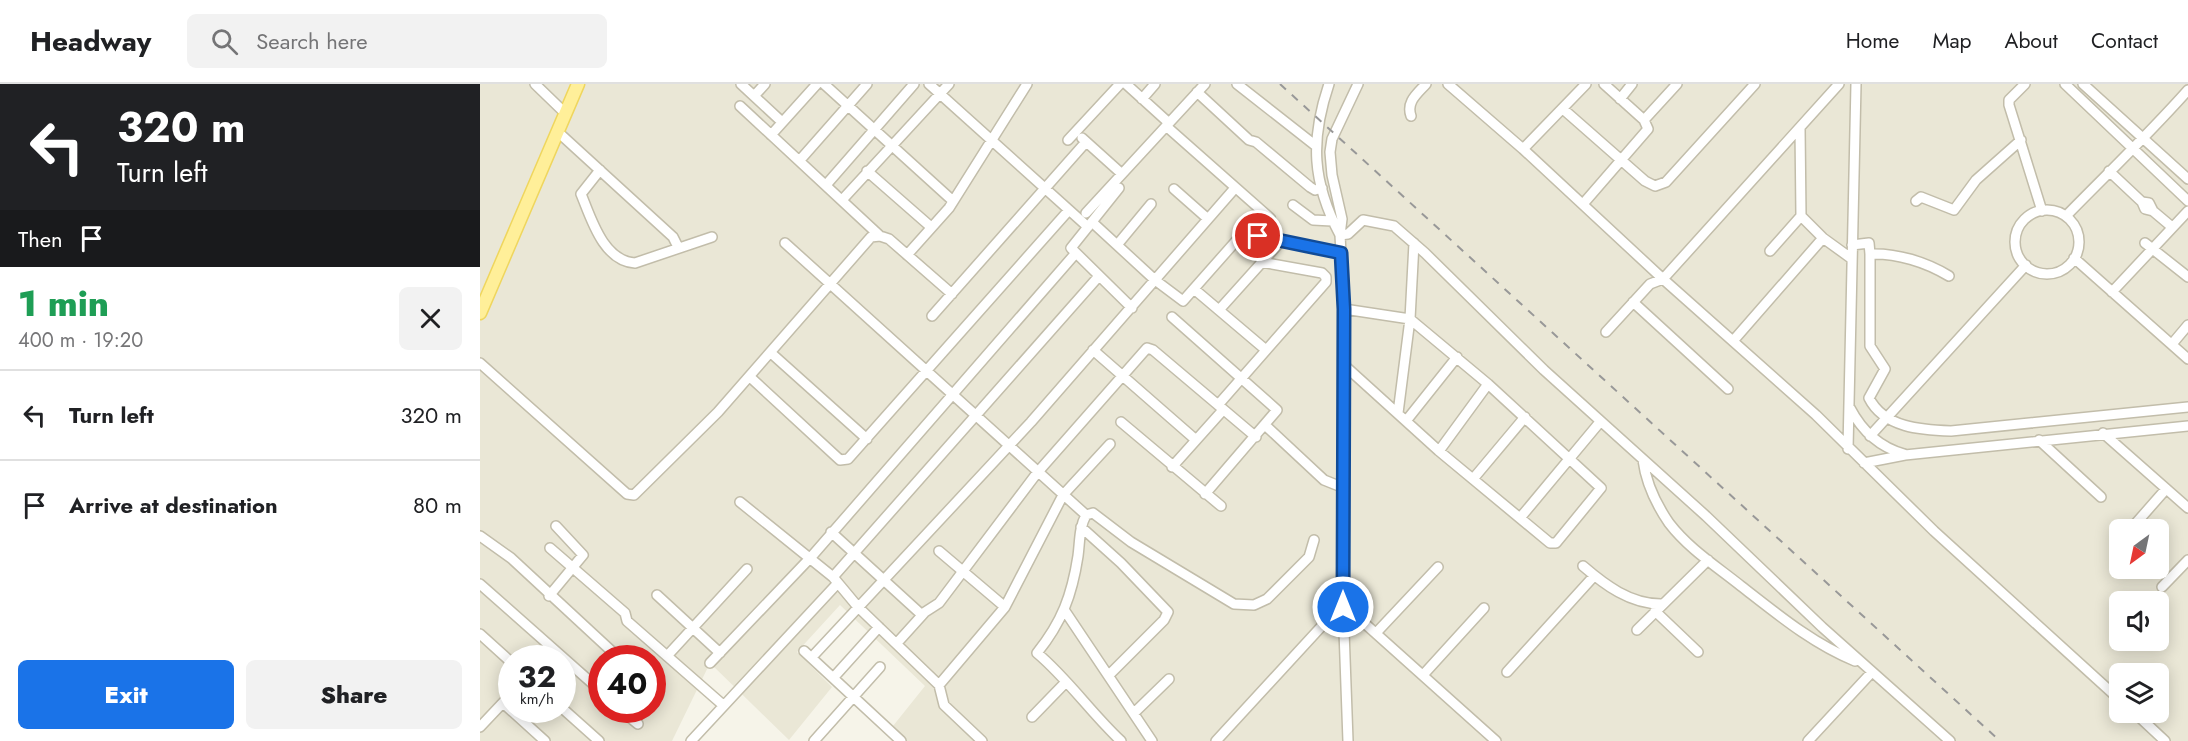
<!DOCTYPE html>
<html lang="en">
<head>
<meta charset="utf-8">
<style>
	body { margin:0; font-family:Jost,sans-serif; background:#f2f2f2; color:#202124; height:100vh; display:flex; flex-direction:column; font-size:22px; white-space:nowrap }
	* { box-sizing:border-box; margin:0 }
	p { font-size:20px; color:#757577 }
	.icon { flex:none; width:33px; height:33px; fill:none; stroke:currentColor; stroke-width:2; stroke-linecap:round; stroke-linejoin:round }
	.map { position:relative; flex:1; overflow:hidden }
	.sheet { display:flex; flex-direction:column; background:#fff; width:480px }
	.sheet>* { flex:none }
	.banner { background:#202124; color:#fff; overflow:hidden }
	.needle { width:39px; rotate:213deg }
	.controls { position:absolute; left:1629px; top:435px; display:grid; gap:12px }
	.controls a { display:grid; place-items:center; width:60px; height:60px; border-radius:9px; background:#fff; box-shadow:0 3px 15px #0003; font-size:30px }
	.speed { position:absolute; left:18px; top:561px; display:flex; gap:12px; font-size:30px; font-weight:700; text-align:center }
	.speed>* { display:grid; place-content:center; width:78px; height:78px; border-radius:50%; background:#fff; box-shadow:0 3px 15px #0003; line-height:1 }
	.speed small { font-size:15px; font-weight:400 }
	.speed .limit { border:9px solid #d22; background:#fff; color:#111 }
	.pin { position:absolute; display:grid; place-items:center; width:51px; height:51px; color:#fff; margin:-26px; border:3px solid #fff; border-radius:50%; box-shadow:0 2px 6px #0007 }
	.me { position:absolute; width:66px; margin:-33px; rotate:0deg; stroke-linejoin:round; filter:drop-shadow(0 0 4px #0008) }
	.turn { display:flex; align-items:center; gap:21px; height:126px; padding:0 18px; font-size:27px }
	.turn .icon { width:78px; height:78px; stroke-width:2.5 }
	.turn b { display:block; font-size:42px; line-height:51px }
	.then { display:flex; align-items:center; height:57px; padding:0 18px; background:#0003; gap:12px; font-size:22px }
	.round { display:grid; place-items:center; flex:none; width:63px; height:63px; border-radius:9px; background:#f2f2f2 }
	.overview { display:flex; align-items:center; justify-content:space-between; height:102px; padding:0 18px }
	h1 { font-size:36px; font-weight:800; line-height:45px; color:#1e9e55 }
	.action { display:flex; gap:12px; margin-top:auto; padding:12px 18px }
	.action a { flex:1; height:69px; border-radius:9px; background:#1a73e8; color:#fff; font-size:24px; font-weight:800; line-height:69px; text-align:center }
	.action a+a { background:#f2f2f2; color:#202124 }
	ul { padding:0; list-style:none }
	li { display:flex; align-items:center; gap:18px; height:90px; padding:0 18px; border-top:2px solid #e0e0e0 }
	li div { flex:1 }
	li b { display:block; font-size:22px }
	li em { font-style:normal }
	header { display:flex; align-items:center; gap:36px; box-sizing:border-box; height:84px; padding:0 30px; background:#fff; border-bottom:2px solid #e0e0e0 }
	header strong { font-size:28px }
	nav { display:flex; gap:33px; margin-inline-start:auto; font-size:21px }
	.search { width:420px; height:54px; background:#f2f2f2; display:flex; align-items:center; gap:15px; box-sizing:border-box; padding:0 21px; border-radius:9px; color:#757577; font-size:22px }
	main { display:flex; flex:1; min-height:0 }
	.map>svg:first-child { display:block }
</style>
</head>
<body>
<header>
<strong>Headway</strong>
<div class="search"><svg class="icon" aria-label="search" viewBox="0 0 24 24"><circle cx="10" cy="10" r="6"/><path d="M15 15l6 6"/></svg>Search here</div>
<nav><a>Home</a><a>Map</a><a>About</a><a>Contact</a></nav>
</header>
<main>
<section class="sheet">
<div class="banner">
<div class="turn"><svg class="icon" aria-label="left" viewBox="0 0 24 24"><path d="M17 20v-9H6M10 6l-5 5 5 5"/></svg><div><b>320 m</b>Turn left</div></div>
<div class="then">Then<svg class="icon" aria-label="arrive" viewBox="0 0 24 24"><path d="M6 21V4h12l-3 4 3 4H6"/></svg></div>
</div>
<div class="overview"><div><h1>1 min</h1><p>400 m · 19:20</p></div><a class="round"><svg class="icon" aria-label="close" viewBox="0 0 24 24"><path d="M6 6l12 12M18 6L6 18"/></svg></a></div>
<ul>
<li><svg class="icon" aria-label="left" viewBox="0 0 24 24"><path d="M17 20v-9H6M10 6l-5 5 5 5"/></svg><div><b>Turn left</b></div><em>320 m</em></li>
<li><svg class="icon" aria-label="arrive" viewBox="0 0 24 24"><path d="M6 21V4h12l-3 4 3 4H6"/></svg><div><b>Arrive at destination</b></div><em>80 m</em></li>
</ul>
<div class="action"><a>Exit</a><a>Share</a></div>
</section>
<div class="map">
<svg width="1708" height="657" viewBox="0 0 1708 657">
	<rect width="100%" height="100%" fill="#f6f4e9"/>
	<path fill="#eae7d6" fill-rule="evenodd" d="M0,0H1708V657H420L409,647L445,602L360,521L317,568L352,603L309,656L230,579L192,657H0ZM1640,446H1678V484H1640ZM1640,518H1678V556H1640ZM32,574H82V626H32ZM122,574H172V626H122ZM1640,590H1678V628H1640Z"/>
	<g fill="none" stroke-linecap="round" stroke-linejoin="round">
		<defs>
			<path id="minor" d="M55,0L86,30
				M261,0L302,38
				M344,0L473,117
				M449,0L608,143
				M646,0L689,39
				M757,0L836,62
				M849,0C830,56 832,98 860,151
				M968,0L1043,65L1183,195L1336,331L1454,447L1640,616
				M1545,0L1529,16V21L1562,127
				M1585,0L1708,117
				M1603,0L1708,95
				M717,8L769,56L776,58L830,103L835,106L842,104
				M274,12L285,0
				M662,15L675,0
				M1140,15L1152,0
				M260,22L400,152
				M1083,25L1165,97L1175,102L1186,98L1275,0
				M931,32C926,18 937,10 946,0
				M1164,36L1197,0
				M686,42L790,134L778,152
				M1320,44L1321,132L1343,154L1372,175
				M78,48L193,153L198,163
				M291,51L337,0
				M602,54L642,90
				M588,56L640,0
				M1043,65L1106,0
				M320,76L387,0
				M120,86L101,110C111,134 123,177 155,179L232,153
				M387,87L451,143
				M1629,87L1662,118L1665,125L1673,127
				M346,101L434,0
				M639,104L591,164L652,224
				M694,105L728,135
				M362,116L469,0
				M1436,117L1441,113L1474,126L1496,96L1541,56
				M1662,118L1669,119L1673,127L1692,143
				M1103,120L1168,45L1164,36L1124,0
				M813,121L833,136L852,137
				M1535 158a32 32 0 1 1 64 0a32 32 0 1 1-64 0Z
				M606,129L725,0
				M1586,132C1627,90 1669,50 1708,6
				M612,138L675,196L703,217L764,148L861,169
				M860,151L868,150L883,136L914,142L945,169L1064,286L1226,432L1342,543L1470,657
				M305,159L606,431
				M1665,159L1708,193
				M637,161L671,120
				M1372,161L1389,159L1390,170C1417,169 1446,178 1469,192
				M1290,167L1321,132
				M1390,170V262L1405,285L1389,314C1404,344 1442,346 1471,347L1708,323
				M427,171L469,124L547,0
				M1594,174L1708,275
				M714,205L786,266
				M1632,208L1708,127
				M1153,218L1248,305
				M864,225L930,235L1008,300L1121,404L1076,459H1070L959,367L864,281
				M739,226L801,157
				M452,232L606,58
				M692,233L797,326L725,410
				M1126,248L1170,200L1183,195L1359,0
				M1253,257L1343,154
				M1692,260L1708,241
				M613,266L716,356
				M291,269L387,355
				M0,279L147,410L154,411L238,328L391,153L400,152L409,155L472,210
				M270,293L360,376L368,375L589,126
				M738,321L846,198V193L842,189L781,178
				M1370,324C1382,347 1399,363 1424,370
				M918,329L930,235L934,159
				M926,337L977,273
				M641,338L741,422
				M786,342L844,396L864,404
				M1623,349L1708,424
				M1390,352L1546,181
				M1559,356L1621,413
				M1368,365L1376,0
				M959,367L1008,300
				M1163,376C1166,399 1176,420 1189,439C1209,465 1236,482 1261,502C1297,530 1333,560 1375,577
				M1384,379L1425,371L1708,342
				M692,383L743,326
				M993,395L1045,333
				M260,418L353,493L378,523L459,601L464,621L502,657
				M1040,434L1120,338
				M601,443L641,479L688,528L684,536L629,591
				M1650,446L1686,405
				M351,448L442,531
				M0,452L31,474L139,574
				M1638,459L1640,457
				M70,464L145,529L147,537L243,621
				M459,467L525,523
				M1103,482C1125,501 1150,520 1181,520
				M353,493L619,192
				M0,500L122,608
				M1682,503L1708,476
				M177,511L240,569
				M69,512L103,471L76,442
				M863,523L873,529L1016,657
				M585,527L672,657
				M1175,527L1218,568
				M1157,546L1228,476
				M896,549L958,483
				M0,550L32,579
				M417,559L445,528L459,519L557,389L667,264L673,266L776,353
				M324,567L421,657
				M187,572L267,485
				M332,573L551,338L755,104
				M62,574L71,564
				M230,579L332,472L595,170
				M1027,588L1114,492
				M943,591L1004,524
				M354,593L399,543
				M459,601L525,523L583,411L630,360
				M172,604L179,610
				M23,619L65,657
				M82,624L119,657
				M141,626L158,640
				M655,628L689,595
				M1654,628L1685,657
				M552,633L586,598
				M0,643L32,609
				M211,657L356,501
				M334,657L400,583
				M641,657C611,629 588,595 557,569C582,538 592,511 598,472C600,457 599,444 606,431L613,429L651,458L754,520L774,521L787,515L829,473L834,456
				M736,657L863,519
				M868,657L863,519L864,225L860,151L862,135L852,91L850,68L852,55L878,0
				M1328,657L1392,588"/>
			<path id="major" d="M0,229L98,0"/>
		</defs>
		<use href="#minor" stroke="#c2bdaa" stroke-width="12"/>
		<use href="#major" stroke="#efd65e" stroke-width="15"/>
		<use href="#minor" stroke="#fff" stroke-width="9"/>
		<use href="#major" stroke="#ffef99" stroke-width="12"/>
		<path stroke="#989898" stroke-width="2" stroke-dasharray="8 8" stroke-linecap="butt" d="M800,0L1520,657"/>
	</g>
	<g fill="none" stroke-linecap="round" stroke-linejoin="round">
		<defs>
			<path id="route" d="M778,152L861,169L864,225L863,523"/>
		</defs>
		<use href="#route" stroke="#114b97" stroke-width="15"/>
		<use href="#route" stroke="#1a73e8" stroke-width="10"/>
	</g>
</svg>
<div class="controls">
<a><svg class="needle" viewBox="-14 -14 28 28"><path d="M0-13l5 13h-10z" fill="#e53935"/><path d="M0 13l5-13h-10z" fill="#757577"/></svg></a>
<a><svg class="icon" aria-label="sound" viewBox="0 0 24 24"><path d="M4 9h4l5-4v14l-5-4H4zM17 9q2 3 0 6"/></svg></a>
<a><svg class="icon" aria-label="layers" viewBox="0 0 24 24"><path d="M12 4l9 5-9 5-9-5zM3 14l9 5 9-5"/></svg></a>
</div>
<div class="speed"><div>32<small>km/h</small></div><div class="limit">40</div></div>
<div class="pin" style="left:778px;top:152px;background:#d93025"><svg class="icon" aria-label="arrive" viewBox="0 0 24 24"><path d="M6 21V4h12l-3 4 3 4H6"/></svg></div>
<svg class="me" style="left:863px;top:523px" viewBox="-20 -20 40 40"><circle r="17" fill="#1a73e8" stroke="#fff" stroke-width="3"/><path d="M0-11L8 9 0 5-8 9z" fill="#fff"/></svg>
</div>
</main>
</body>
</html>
